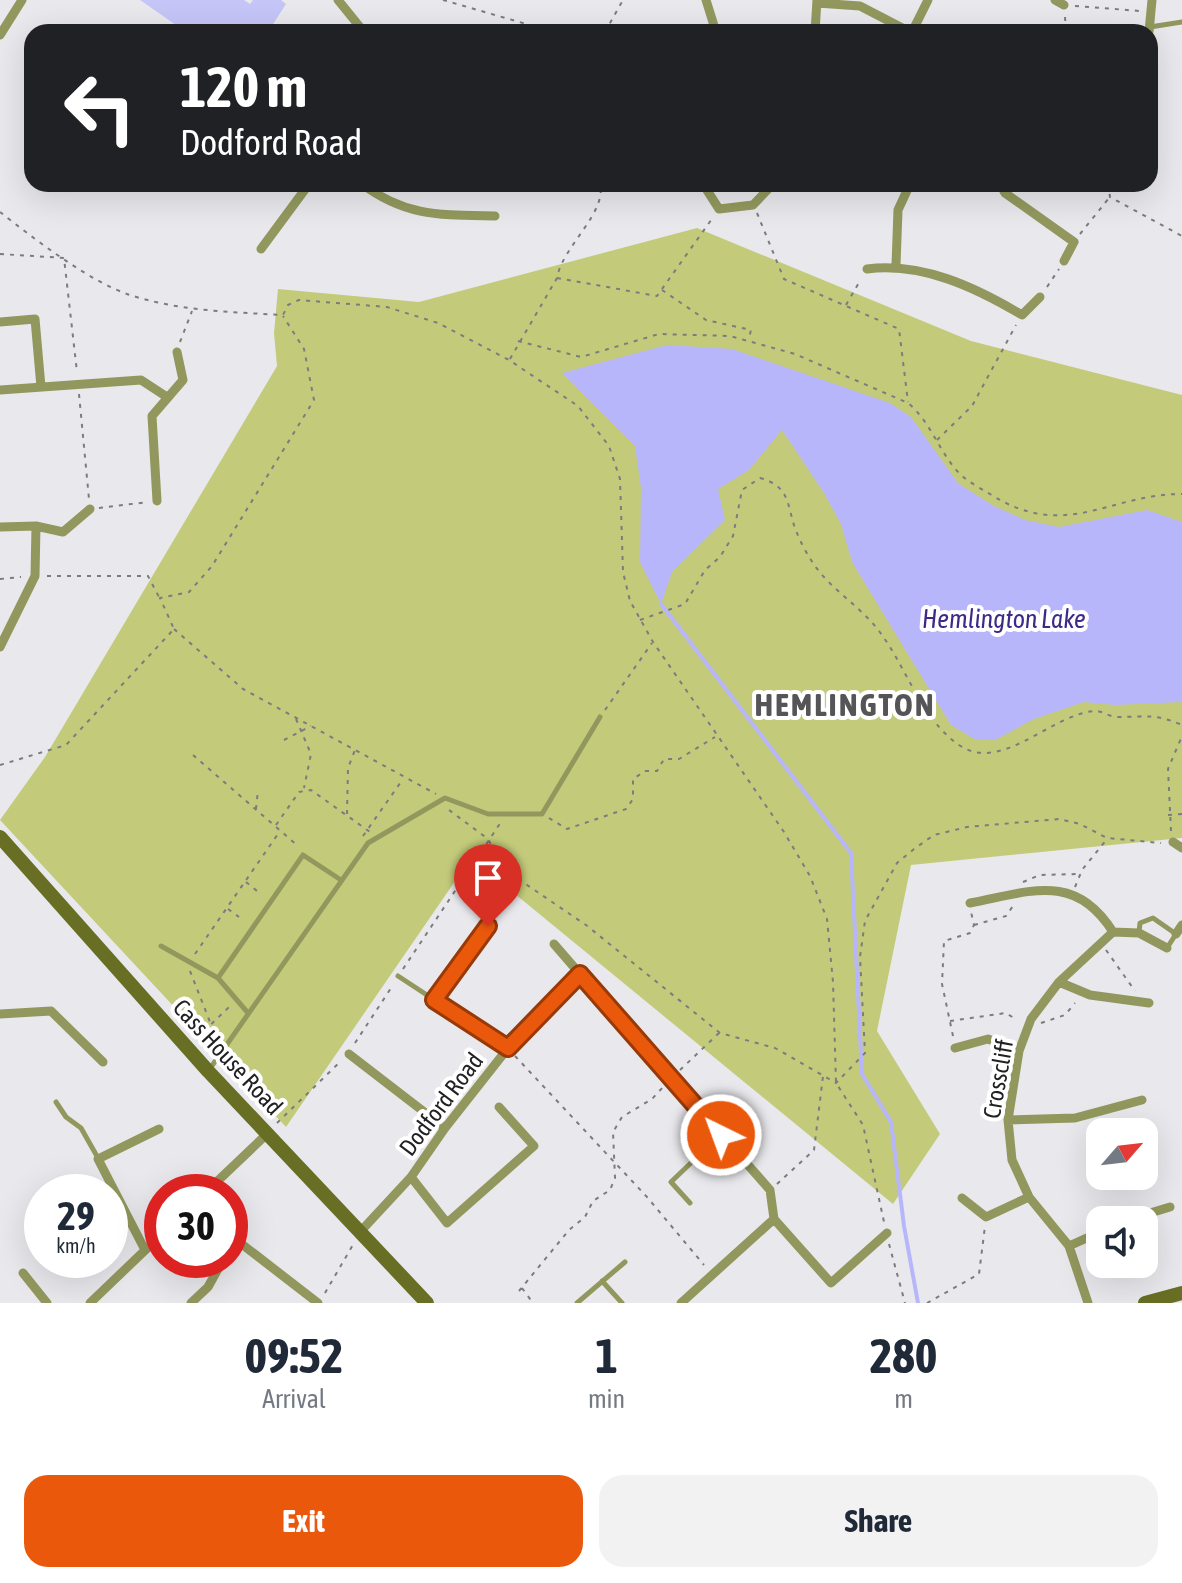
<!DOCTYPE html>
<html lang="en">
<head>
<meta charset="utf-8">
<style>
	body { margin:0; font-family:"Asap Condensed",sans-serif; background:#f2f2f3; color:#1f2937; height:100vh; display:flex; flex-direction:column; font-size:30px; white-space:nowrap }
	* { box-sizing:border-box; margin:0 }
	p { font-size:26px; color:#747a83 }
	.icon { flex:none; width:44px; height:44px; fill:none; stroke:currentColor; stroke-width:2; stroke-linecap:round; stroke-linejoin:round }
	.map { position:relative; height:1303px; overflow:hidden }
	.drawer { display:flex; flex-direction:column; background:#fff; flex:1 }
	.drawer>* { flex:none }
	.top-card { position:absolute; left:24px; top:24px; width:1134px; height:168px; border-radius:24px; box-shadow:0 8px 32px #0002; background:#202124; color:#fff; overflow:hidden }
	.needle { width:52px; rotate:62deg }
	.tools { position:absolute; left:1086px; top:1118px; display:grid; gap:16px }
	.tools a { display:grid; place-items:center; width:72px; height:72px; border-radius:16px; background:#fff; box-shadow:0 8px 32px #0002; font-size:40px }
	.speed { position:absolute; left:24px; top:1174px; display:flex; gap:16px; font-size:40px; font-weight:700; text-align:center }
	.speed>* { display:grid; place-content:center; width:104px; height:104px; border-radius:50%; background:#fff; box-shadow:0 8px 32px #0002; line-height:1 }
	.speed small { font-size:20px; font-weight:400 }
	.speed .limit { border:12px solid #d22; background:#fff; color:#111 }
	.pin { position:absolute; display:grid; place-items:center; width:68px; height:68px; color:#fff; margin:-82px -34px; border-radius:50% 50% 50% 0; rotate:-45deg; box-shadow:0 0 8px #0007 }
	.pin .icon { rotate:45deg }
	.me { position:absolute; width:88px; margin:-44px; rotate:318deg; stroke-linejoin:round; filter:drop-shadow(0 0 6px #0008) }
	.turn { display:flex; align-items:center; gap:28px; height:168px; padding:0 24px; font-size:36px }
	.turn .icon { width:104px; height:104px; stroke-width:2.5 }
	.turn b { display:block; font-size:56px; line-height:68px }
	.eta { display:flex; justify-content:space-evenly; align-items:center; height:136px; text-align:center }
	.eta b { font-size:48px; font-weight:700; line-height:56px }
	.cta { display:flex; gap:16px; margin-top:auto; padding:16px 24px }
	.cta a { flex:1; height:92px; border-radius:24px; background:#ea580c; color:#fff; font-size:32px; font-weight:700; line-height:92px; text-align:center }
	.cta a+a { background:#f2f2f3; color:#1f2937 }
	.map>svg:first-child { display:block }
</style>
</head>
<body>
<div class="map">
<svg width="1182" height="1303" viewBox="0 0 1182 1303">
	<rect width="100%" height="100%" fill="#e9e9ed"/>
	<path fill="#c3cb7b" d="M697,228L971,341L1182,395V838L911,865L877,1031L940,1134L893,1204L471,858L286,1127L0,820L45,757L277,366L274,333L278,289L419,302Z"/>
	<path fill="#b8b6fa" d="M667,345L732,349L890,403L911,417L958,483L992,505L1025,520L1059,527L1147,510L1182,522V702L1115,705L1084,702L1034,719L997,739L976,740L951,725L852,562L841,524L824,493L782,430L749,470L718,489L725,520L672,572L661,604L640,562L641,488L635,446L562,373Z"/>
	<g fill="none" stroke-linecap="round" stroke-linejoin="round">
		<path stroke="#b8b6fa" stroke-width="4" d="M661,604L851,853L862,1074L891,1122L904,1226L918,1303"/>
	</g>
	<path fill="#c6c5f8" d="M140,0H244L250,4L253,0H281L286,4L268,32H186Z"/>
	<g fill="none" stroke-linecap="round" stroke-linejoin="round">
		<path stroke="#7c7c7f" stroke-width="2" stroke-dasharray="4 6" stroke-linecap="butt" d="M443,0L554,32
			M1075,6L1140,11
			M1065,17L1066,32
			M605,32L623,0
			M1108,184L1110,197L1182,236
			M0,212C33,238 90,282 130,295C179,311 231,312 283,315L288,305L299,300L387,307L438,323L509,360L578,406L609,446L620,479L623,572L630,601L653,642L784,832L810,876L827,919L833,982L836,1083L863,1125L884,1222
			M757,213L784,279L899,329L908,402
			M1080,234L1109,198
			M0,254L64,258L77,372
			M557,278L657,296L714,216
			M1047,287L1059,269
			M662,290L706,320L751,330L749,338
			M846,305L861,279
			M518,341L581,357L659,334L730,336L795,354L908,403C931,422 939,452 959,473C968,482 980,488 990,494C1065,542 1108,494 1182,494
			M180,342L192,311
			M510,359L557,278C562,247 607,213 600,184
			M79,394L89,499
			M937,440L972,406L1016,325
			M99,508L148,502
			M47,576H148L159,597
			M0,579L21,577
			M640,620L685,604L705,570L720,557L733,536L742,490L760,478C786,485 787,499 793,522C798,538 806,553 815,566C833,591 860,606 879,631C906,666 921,719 959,745C1001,774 1050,715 1094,711C1102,710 1109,717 1117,717C1146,717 1154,713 1182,725
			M174,629L243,689L436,794
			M605,710L652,643
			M296,719L311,754L304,788
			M284,740L311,726
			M193,755L298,846
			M0,765L66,745L174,629L160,598L189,592L212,566L314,400L304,349L283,316
			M256,809L258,790
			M449,810L488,839L505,870L586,925L720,1033L775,1048L836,1083L865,1053L860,957L865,921L897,863L914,849L934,835L967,827L1059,819L1080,824L1107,838L1161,843
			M347,814L348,768L355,750
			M1168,815L1182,814
			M549,818L567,829L626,809L633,799V779L645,771H657L664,759H679L715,737
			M276,825L299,792L311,790L370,832
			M1171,831L1168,769L1182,736
			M363,836L403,779
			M246,882L257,891
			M1023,882L1040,875L1080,874
			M1075,887L1082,870L1107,839
			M228,909L239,917
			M974,925L1006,916L1013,906
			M1106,950L1135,991
			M195,954L280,831
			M403,969L501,822
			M190,971L210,1022
			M950,1021L1006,1013L1017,1020
			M1041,1023L1065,1015L1075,1003
			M953,1036L942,984L944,941L970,933L974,925L971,912
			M197,1038L229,1007
			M355,1043L393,985
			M515,1056L647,1197L704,1265
			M680,1070L719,1033
			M277,1123L341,1061
			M777,1184L814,1150L823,1076
			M889,1244L905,1303
			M522,1288L533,1303
			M519,1291L569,1230L585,1217L593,1201L610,1190L615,1178L613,1132L622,1117L652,1099L664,1086
			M325,1293L354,1243
			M927,1303L979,1274L985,1226"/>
		<path stroke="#92985d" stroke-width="5" d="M1150,27L1182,22
			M1139,932L1140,923L1153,918L1176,934L1167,948
			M161,946L218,978L248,1013
			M398,976L433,999
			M218,978L303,855L341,880
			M209,1070L368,843L445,798L488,814H542L600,717
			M56,1102L66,1117L81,1128L98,1158
			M690,1203L671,1182L720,1135
			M602,1281L622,1303
			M577,1303L625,1262"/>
		<path stroke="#92985d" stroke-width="9" d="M338,0L364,32
			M706,0L716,32
			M1055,0L1064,5
			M817,3L860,6L910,32
			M815,32L817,0
			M912,32L928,0
			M1149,32L1152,0
			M0,35L22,0
			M362,184C406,217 441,215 495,216
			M703,184L719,209L753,205L773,184
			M1000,184L1005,193L1074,242L1064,261
			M261,249L309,184
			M896,265L898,210L910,184
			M867,269C922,262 975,287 1022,315L1040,297
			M0,322L35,319L41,387
			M0,390L141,380L167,397
			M157,501L152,416L183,380L177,352
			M0,527L36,526L63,532L90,509
			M0,647L35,576L36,526
			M1173,842L1182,848
			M970,903C1029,892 1075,871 1113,932
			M488,926L434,1000L508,1048
			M1176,934L1182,925
			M554,944L580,974
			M1059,982L1090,995L1149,1003
			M0,1014L51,1011L103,1062
			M955,1048L988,1039L1019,1051
			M349,1054L445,1128
			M1008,1120L1075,1118L1142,1100
			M411,1177L447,1223L534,1146L499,1107
			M206,1192L268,1133
			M962,1198L986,1217L1029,1197
			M774,1219L831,1283L887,1233
			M1127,1220L1170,1207
			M360,1232L411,1177L445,1128L508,1048L580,974L770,1190L774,1219L681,1303
			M230,1235L318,1303
			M1069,1246L1100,1232
			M145,1250L98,1159L159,1129
			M23,1273L47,1303
			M90,1303L162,1234
			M191,1303L208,1287L223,1260
			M1088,1303L1069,1246L1029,1197L1012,1160L1008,1120L1019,1051L1031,1019L1059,982L1113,932L1139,933L1167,948"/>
		<path stroke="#686e23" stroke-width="14" d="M0,837L208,1071L427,1303
			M1145,1303L1182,1293"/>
	</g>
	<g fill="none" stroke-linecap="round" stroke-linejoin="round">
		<defs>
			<path id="route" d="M488,926L434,1000L508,1048L580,974L721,1135"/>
		</defs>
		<use href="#route" stroke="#983908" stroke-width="20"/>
		<use href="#route" stroke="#ea580c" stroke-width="14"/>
	</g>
	<g text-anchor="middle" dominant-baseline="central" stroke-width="8" stroke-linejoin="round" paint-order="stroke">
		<g font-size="24" fill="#212123" stroke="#fff">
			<text transform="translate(228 1057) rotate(47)">Cass House Road</text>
			<text transform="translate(998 1079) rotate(-80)">Crosscliff</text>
			<text transform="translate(441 1104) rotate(-53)">Dodford Road</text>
		</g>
		<g font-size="26" font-style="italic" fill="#3c2988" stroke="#fff">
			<text x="1004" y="619">Hemlington Lake</text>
		</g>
		<g font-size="32" font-weight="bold" letter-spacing="2" fill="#555558" stroke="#fff">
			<text x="845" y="704">HEMLINGTON</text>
		</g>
	</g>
</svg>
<div class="tools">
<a><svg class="needle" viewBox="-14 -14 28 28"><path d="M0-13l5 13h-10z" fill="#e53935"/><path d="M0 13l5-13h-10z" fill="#747a83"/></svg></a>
<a><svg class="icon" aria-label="sound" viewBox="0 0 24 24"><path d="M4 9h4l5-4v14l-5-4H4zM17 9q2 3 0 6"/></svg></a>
</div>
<div class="speed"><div>29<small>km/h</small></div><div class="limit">30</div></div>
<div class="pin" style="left:488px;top:926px;background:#d93025"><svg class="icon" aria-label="arrive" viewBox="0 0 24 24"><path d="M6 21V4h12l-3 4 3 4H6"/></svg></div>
<svg class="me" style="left:721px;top:1135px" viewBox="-20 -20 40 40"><circle r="17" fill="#ea580c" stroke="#fff" stroke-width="3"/><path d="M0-11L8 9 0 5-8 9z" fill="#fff"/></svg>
<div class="top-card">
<div class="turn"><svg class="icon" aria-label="left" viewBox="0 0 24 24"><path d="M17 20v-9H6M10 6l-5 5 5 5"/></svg><div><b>120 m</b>Dodford Road</div></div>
</div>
</div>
<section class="drawer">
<div class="eta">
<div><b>09:52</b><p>Arrival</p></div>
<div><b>1</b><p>min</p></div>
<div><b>280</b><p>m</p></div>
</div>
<div class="cta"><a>Exit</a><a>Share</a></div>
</section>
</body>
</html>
